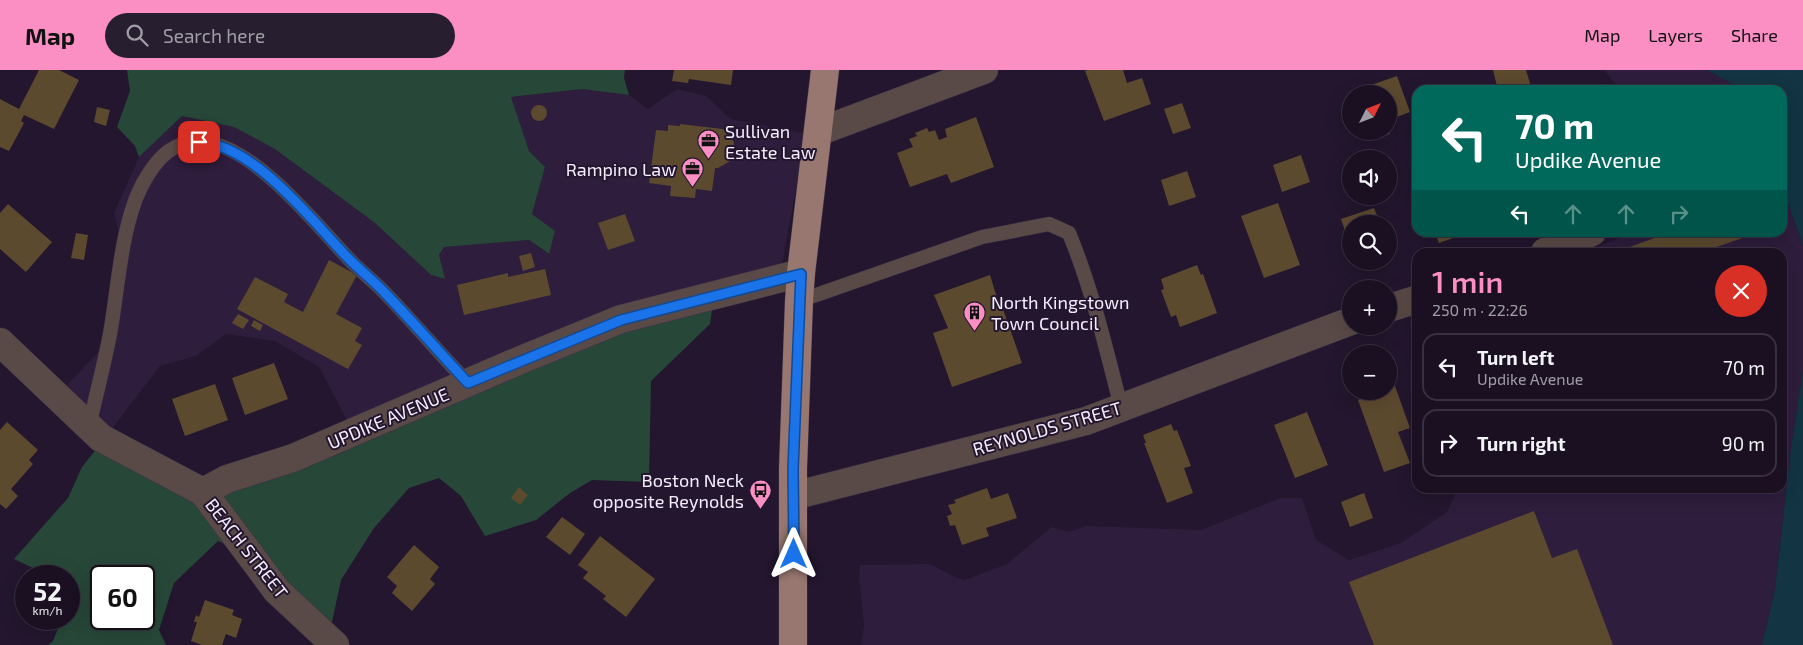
<!DOCTYPE html>
<html lang="en">
<head>
<meta charset="utf-8">
<style>
	body { margin:0; font-family:"Exo 2",sans-serif; background:#271e2f; color:#f1f3f6; height:100vh; display:flex; flex-direction:column; font-size:19px; white-space:nowrap }
	* { box-sizing:border-box; margin:0 }
	p { font-size:16px; color:#9f9da5 }
	.icon { flex:none; width:28px; height:28px; fill:none; stroke:currentColor; stroke-width:2; stroke-linecap:round; stroke-linejoin:round }
	.map { position:relative; flex:1; overflow:hidden }
	.details { position:absolute; left:1412px; top:178px; width:375px; height:245px; display:flex; flex-direction:column; background:#1a1022; border-radius:15px; box-shadow:0 5px 20px #0002,0 0 0 1px #383040 }
	.details>* { flex:none }
	.hud { position:absolute; left:1412px; top:15px; width:375px; height:152px; border-radius:15px; box-shadow:0 5px 20px #0002,0 0 0 1px #383040; background:#00695c; color:#fff; overflow:hidden }
	.needle { width:32px; rotate:48deg }
	.tools { position:absolute; left:1342px; top:15px; display:grid; gap:10px }
	.tools a { display:grid; place-items:center; width:55px; height:55px; border-radius:50%; background:#1a1022; box-shadow:0 5px 20px #0002,0 0 0 1px #383040; font-size:25px }
	.speed { position:absolute; left:15px; top:495px; display:flex; gap:10px; font-size:25px; font-weight:700; text-align:center }
	.speed>* { display:grid; place-content:center; width:65px; height:65px; border-radius:50%; background:#1a1022; box-shadow:0 5px 20px #0002,0 0 0 1px #383040; line-height:1 }
	.speed small { font-size:12px; font-weight:400 }
	.speed .limit { border:2px solid #111; border-radius:8px; background:#fff; color:#111 }
	.pin { position:absolute; display:grid; place-items:center; width:42px; height:42px; color:#fff; margin:-21px; border-radius:10px; box-shadow:0 2px 8px #0006 }
	.me { position:absolute; width:55px; margin:-28px; rotate:0deg; stroke-linejoin:round; filter:drop-shadow(0 0 4px #0008) }
	.turn { display:flex; align-items:center; gap:18px; height:105px; padding:0 20px; font-size:22px }
	.turn .icon { width:65px; height:65px; stroke-width:2.5 }
	.turn b { display:block; font-size:35px; line-height:42px }
	.lanes { display:flex; align-items:center; height:48px; padding:0 20px; background:#0003; justify-content:center; gap:25px; direction:ltr }
	.lanes .off { opacity:.35 }
	.round { display:grid; place-items:center; flex:none; width:52px; height:52px; border-radius:26px; background:#271e2f }
	.headline { display:flex; align-items:center; justify-content:space-between; height:85px; padding:0 20px }
	h1 { font-size:30px; font-weight:600; line-height:38px; color:#fb8fc4 }
	ul { padding:0; list-style:none }
	li { display:flex; align-items:center; gap:15px; height:68px; margin:0 10px 8px; padding:0 10px; border:2px solid #383040; border-radius:15px }
	li div { flex:1 }
	li b { display:block; font-size:19px }
	li em { font-style:normal }
	header { display:flex; align-items:center; gap:30px; box-sizing:border-box; height:70px; padding:0 25px; background:#fb8fc4; color:#111 }
	header strong { font-size:24px }
	nav { display:flex; gap:28px; margin-inline-start:auto; font-size:18px }
	.search { width:350px; height:45px; background:#271e2f; display:flex; align-items:center; gap:12px; box-sizing:border-box; padding:0 18px; border-radius:28px; color:#9f9da5; font-size:19px }
	.map>svg:first-child { display:block }
</style>
</head>
<body>
<header>
<strong>Map</strong>
<div class="search"><svg class="icon" aria-label="search" viewBox="0 0 24 24"><circle cx="10" cy="10" r="6"/><path d="M15 15l6 6"/></svg>Search here</div>
<nav><a>Map</a><a>Layers</a><a>Share</a></nav>
</header>
<div class="map">
<svg width="1803" height="575" viewBox="0 0 1803 575">
	<rect width="100%" height="100%" fill="#23162e"/>
	<path fill="#2e1d3c" d="M1604,0H1707L1743,20H1620Z
		M582,19L629,25L648,39L677,19L706,26L731,49L803,63L804,75L779,211L351,358L319,297L275,271L226,264L196,286L160,296L105,368L61,321L109,271L124,183L114,143L139,87L182,46L234,57L275,79L375,153L431,205L444,209L439,185L444,177L529,170L548,184L555,161L532,144L545,97L529,81L511,27Z
		M1783,124L1789,136L1803,176V299L1791,378L1775,519L1762,575H861L864,556L859,507L860,495L930,494L955,507L965,510L1007,494L1052,457L1069,462L1086,456L1201,460L1280,428H1302L1316,470L1349,490L1401,473L1447,442L1458,418H1782V182H1584L1632,163L1782,162Z"/>
	<path fill="#274839" fill-rule="evenodd" d="M127,0H625L624,8L629,25L582,19L511,27L529,81L545,97L532,144L555,161L549,184L529,170L444,177L439,185L445,209L431,205L375,153L275,79L234,57L182,46L139,87L135,76L117,57L130,21Z
		M713,233L710,254L651,311L649,412L592,410L570,423L536,450L485,466L461,426L439,408L409,418L374,458L341,510L329,566L226,474L218,471L174,513L159,560L166,575H48L53,571L62,549H69V506H40L35,499L14,489L68,428L82,397L105,368L170,420L212,408L617,247ZM101,506H144V549H101Z"/>
	<path fill="#123443" d="M1707,0H1803V176L1789,136L1783,124L1782,20H1743Z
		M1803,299V575H1762L1775,519L1791,378Z"/>
	<path fill="#5c4a2f" d="M39,0H59L79,10L54,59L24,45L21,51L24,53L9,81L0,77V29L19,39Z
		M674,0H733L731,15L689,9L688,13L672,11Z
		M1088,0H1123L1127,13L1142,8L1151,34L1104,51L1085,1Z
		M1493,0H1526L1532,20H1498Z
		M1397,6L1410,42L1389,50V24H1351V22Z
		M1182,33L1191,58L1173,64L1164,39Z
		M531 43a8 8 0 1 1 16 0a8 8 0 1 1-16 0Z
		M97,37L110,40L106,56L94,52Z
		M976,47L994,97L951,113L947,104L910,117L897,83L913,77L909,69L917,66L915,63L927,58L929,62L935,60L939,70L947,67L945,59Z
		M680,54L723,59L734,72L732,90L718,98H715L712,121L696,119L695,128L670,126L671,116L649,113L656,60L668,61V55L680,56Z
		M1365,61H1389L1390,64L1368,71Z
		M1301,85L1310,112L1282,122L1273,95Z
		M1187,101L1196,127L1169,136L1161,110Z
		M1278,133L1300,195L1264,208L1241,146Z
		M8,134L52,172L26,202L0,179V143Z
		M1374,138L1380,154H1351V178L1341,149Z
		M625,144L635,171L608,180L598,153Z
		M1435,162H1458L1459,166L1439,173Z
		M1671,162H1757V163L1702,182H1616Z
		M76,163L88,165L84,190L71,188Z
		M531,183L535,197L523,201L519,186Z
		M329,190L357,205L336,244L362,258L355,271L362,275L348,299L237,239L255,207L288,224L284,232L303,242Z
		M1197,195L1201,205L1203,204L1217,243L1180,257L1176,245L1171,247L1161,220L1164,219L1161,209Z
		M545,199L551,225L464,245L457,215L508,203V207Z
		M990,205L997,228L995,229L999,240L1003,239L1022,293L952,317L933,263L948,258L934,225Z
		M238,244L249,250L243,259L232,253Z
		M254,250L263,255L260,261L251,256Z
		M274,293L288,329L245,345L232,308Z
		M215,314L228,350L185,366L172,329Z
		M1395,316L1410,358L1398,362L1410,393L1384,402L1358,330L1381,321H1389V318Z
		M1307,342L1328,395L1295,408L1274,355Z
		M7,352L38,380L29,390L33,394L11,419L18,426L6,439L0,434V360Z
		M1171,354L1174,361L1177,360L1191,396L1184,398L1193,423L1167,433L1144,373H1146L1143,365Z
		M519,417L528,425L520,435L511,428Z
		M987,418L991,429L1008,423L1017,448L986,458L989,466L962,475L955,455L950,456L947,446L952,444L948,435L956,433L954,430Z
		M1364,423L1373,448L1350,457L1341,432Z
		M1534,441L1552,488L1577,479L1613,575H1374L1349,512Z
		M562,447L585,464L570,485L546,467Z
		M600,466L655,509L626,547L603,529L606,526L583,508L588,502L578,495Z
		M414,475L439,497L430,509L435,514L412,541L392,523L397,516L387,507Z
		M205,530L234,540L232,545L242,549L236,568L226,564L222,575H202L191,571L197,552H194L196,545L199,547Z"/>
	<g fill="none" stroke-linecap="round" stroke-linejoin="round">
		<defs>
			<path id="service" d="M799,231L982,167L1049,154L1069,163C1092,219 1106,278 1121,337
				M89,356C96,326 104,295 110,264C118,220 121,157 141,117C156,88 175,66 211,73C259,83 315,153 348,188C360,201 374,211 386,224C414,253 440,284 468,313"/>
			<path id="minor" d="M818,62L984,0
				M1545,182L1592,162
				M1389,238L1418,229
				M793,426L1086,351L1351,251"/>
			<path id="tertiary" d="M0,272L101,368L203,422L277,521L335,575
				M203,422L227,409L293,388L523,289L621,249L801,203"/>
			<path id="primary" d="M793,575V399L799,231L801,203L825,0"/>
		</defs>
		<use href="#service" stroke="#3c3047" stroke-width="15"/>
		<use href="#minor" stroke="#3c3047" stroke-width="29"/>
		<use href="#tertiary" stroke="#3c3047" stroke-width="29"/>
		<use href="#primary" stroke="#3c3047" stroke-width="29"/>
		<use href="#service" stroke="#5a4a47" stroke-width="14"/>
		<use href="#minor" stroke="#5a4a47" stroke-width="28"/>
		<use href="#tertiary" stroke="#5a4a47" stroke-width="28"/>
		<use href="#primary" stroke="#977770" stroke-width="28"/>
	</g>
	<g fill="none" stroke-linecap="round" stroke-linejoin="round">
		<defs>
			<path id="route" d="M199,72C254,74 313,152 349,189C361,201 374,211 385,223C413,252 440,283 468,313L621,250L801,204L793,399L794,484"/>
		</defs>
		<use href="#route" stroke="#114b97" stroke-width="12"/>
		<use href="#route" stroke="#1a73e8" stroke-width="9"/>
	</g>
	<defs>
		<symbol id="office-pin" viewBox="-11 -11 22 30"><path d="M0 17L-7.5 6A9.5 9.5 0 1 1 7.5 6Z" fill="#fb8fc4" stroke="#23162e"/><path d="M-6-3h4V-5.5h4V-3h4V5H-6ZM-1-4.5V-3h2v-1.5ZM-6 0V1H6V0Z" fill="#111"/></symbol>
		<symbol id="building-pin" viewBox="-11 -11 22 30"><path d="M0 17L-7.5 6A9.5 9.5 0 1 1 7.5 6Z" fill="#fb8fc4" stroke="#23162e"/><path d="M-4-6H4V6H1V3H-1V6H-4ZM-2.5-4.3h1.7v1.8h-1.7ZM.8-4.3h1.7v1.8H.8ZM-2.5-1h1.7V.8h-1.7ZM.8-1h1.7V.8H.8Z" fill="#111"/></symbol>
		<symbol id="bus-pin" viewBox="-11 -11 22 30"><path d="M0 17L-7.5 6A9.5 9.5 0 1 1 7.5 6Z" fill="#fb8fc4" stroke="#23162e"/><path d="M-5-6H5V4H4V6H2V4H-2V6H-4V4H-5ZM-3.5-4V0h7V-4ZM-3.5 1.2v1.5H-2V1.2ZM2 1.2v1.5H3.5V1.2Z" fill="#111"/></symbol>
	</defs>
	<g fill-rule="evenodd">
		<use href="#office-pin" x="696" y="58" width="25" height="34"/>
		<use href="#office-pin" x="680" y="86" width="25" height="34"/>
		<use href="#building-pin" x="962" y="230" width="25" height="34"/>
		<use href="#bus-pin" x="748" y="408" width="25" height="34"/>
	</g>
	<g text-anchor="middle" dominant-baseline="central" stroke-width="4" stroke-linejoin="round" paint-order="stroke">
		<g font-size="18" fill="#f6eeff" stroke="#23162e" text-anchor="start">
			<text x="725" y="61">Sullivan<tspan x="725" dy="21">Estate Law</tspan></text>
			<text x="676" y="99" text-anchor="end">Rampino Law</text>
			<text x="991" y="232">North Kingstown<tspan x="991" dy="21">Town Council</tspan></text>
			<text x="744" y="410" text-anchor="end">Boston Neck<tspan x="744" dy="21">opposite Reynolds</tspan></text>
		</g>
		<g font-size="18" fill="#f6eeff" stroke="#23162e">
			<text transform="translate(388 348) rotate(-23)">UPDIKE AVENUE</text>
			<text transform="translate(1047 358) rotate(-16)">REYNOLDS STREET</text>
			<text transform="translate(247 478) rotate(52)">BEACH STREET</text>
		</g>
	</g>
</svg>
<div class="tools">
<a><svg class="needle" viewBox="-14 -14 28 28"><path d="M0-13l5 13h-10z" fill="#e53935"/><path d="M0 13l5-13h-10z" fill="#9f9da5"/></svg></a>
<a><svg class="icon" aria-label="sound" viewBox="0 0 24 24"><path d="M4 9h4l5-4v14l-5-4H4zM17 9q2 3 0 6"/></svg></a>
<a><svg class="icon" aria-label="search" viewBox="0 0 24 24"><circle cx="10" cy="10" r="6"/><path d="M15 15l6 6"/></svg></a>
<a>+</a>
<a>−</a>
</div>
<div class="speed"><div>52<small>km/h</small></div><div class="limit">60</div></div>
<div class="pin" style="left:199px;top:72px;background:#d93025"><svg class="icon" aria-label="arrive" viewBox="0 0 24 24"><path d="M6 21V4h12l-3 4 3 4H6"/></svg></div>
<svg class="me" style="left:794px;top:484px" viewBox="-20 -20 40 40"><path d="M0-17L14 15 0 8-14 15z" fill="#1a73e8" stroke="#fff" stroke-width="4"/></svg>
<div class="hud">
<div class="turn"><svg class="icon" aria-label="left" viewBox="0 0 24 24"><path d="M17 20v-9H6M10 6l-5 5 5 5"/></svg><div><b>70 m</b>Updike Avenue</div></div>
<div class="lanes"><svg class="icon" aria-label="left" viewBox="0 0 24 24"><path d="M17 20v-9H6M10 6l-5 5 5 5"/></svg><svg class="icon off" aria-label="ahead" viewBox="0 0 24 24"><path d="M12 20V5M6 11l6-6 6 6"/></svg><svg class="icon off" aria-label="ahead" viewBox="0 0 24 24"><path d="M12 20V5M6 11l6-6 6 6"/></svg><svg class="icon off" aria-label="right" viewBox="0 0 24 24"><path d="M7 20v-9h11M14 6l5 5-5 5"/></svg></div>
</div>
<section class="details">
<div class="headline"><div><h1>1 min</h1><p>250 m · 22:26</p></div><a class="round" style="background:#d93025;color:#fff"><svg class="icon" aria-label="close" viewBox="0 0 24 24"><path d="M6 6l12 12M18 6L6 18"/></svg></a></div>
<ul>
<li><svg class="icon" aria-label="left" viewBox="0 0 24 24"><path d="M17 20v-9H6M10 6l-5 5 5 5"/></svg><div><b>Turn left</b><p>Updike Avenue</p></div><em>70 m</em></li>
<li><svg class="icon" aria-label="right" viewBox="0 0 24 24"><path d="M7 20v-9h11M14 6l5 5-5 5"/></svg><div><b>Turn right</b></div><em>90 m</em></li>
</ul>
</section>
</div>
</body>
</html>
